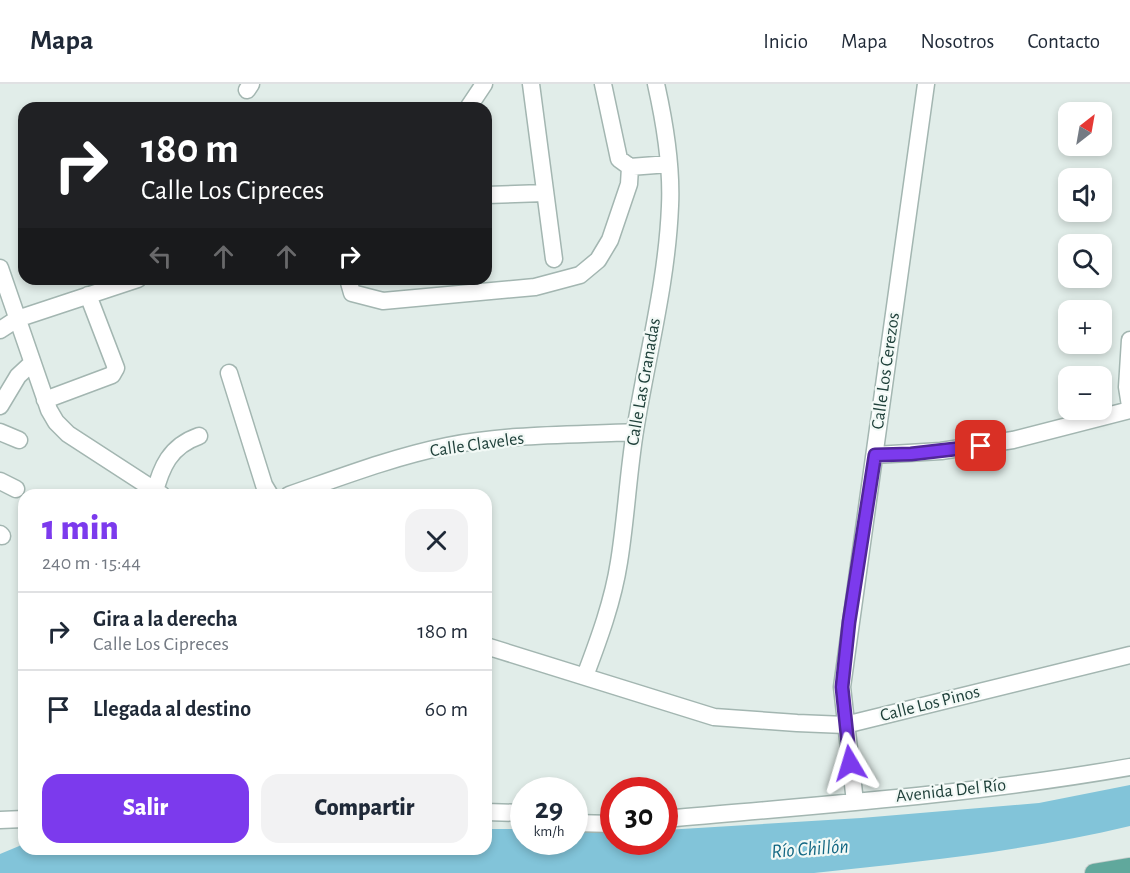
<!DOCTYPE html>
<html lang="es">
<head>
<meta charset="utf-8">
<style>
	body { margin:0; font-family:"Alegreya Sans",sans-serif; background:#f2f2f3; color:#1f2937; height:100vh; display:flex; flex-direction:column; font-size:22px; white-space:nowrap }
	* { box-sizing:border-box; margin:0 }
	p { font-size:20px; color:#747a83 }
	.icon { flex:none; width:33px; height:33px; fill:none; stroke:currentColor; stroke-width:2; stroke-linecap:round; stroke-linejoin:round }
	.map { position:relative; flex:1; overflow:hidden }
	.sheet { position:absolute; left:18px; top:405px; width:474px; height:366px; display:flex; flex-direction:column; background:#fff; border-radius:18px; box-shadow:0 3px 9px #0003 }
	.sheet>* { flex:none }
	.guide { position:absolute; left:18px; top:18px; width:474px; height:183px; border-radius:18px; box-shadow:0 3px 9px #0003; background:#202124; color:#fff; overflow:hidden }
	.needle { width:39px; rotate:31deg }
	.controls { position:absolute; left:1058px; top:18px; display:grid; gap:12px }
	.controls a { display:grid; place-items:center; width:54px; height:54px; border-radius:12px; background:#fff; box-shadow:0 3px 9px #0003; font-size:30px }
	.speed { position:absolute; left:510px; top:693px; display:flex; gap:12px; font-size:30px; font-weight:700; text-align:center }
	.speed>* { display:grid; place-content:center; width:78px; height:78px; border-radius:50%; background:#fff; box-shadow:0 3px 9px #0003; line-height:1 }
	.speed small { font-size:15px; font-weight:400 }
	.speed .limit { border:9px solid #d22; background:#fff; color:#111 }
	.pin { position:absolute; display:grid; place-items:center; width:51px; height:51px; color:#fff; margin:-26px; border-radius:12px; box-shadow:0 3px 9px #0006 }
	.me { position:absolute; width:66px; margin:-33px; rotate:353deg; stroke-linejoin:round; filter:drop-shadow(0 0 4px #0008) }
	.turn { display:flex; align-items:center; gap:21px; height:126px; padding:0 24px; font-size:27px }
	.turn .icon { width:78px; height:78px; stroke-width:2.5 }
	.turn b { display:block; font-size:42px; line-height:51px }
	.lanes { display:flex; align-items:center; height:57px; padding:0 24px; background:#0003; justify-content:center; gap:30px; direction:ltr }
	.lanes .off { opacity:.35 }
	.round { display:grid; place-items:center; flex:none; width:63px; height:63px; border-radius:18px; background:#f2f2f3 }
	.summary { display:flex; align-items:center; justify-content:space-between; height:102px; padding:0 24px }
	h1 { font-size:36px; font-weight:800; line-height:45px; color:#7c3aed }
	.primary-button { display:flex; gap:12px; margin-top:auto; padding:12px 24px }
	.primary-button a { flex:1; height:69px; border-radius:18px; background:#7c3aed; color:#fff; font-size:24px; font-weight:800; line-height:69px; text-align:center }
	.primary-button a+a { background:#f2f2f3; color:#1f2937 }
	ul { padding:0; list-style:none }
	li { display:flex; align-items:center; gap:18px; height:78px; padding:0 24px; border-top:2px solid #e0e1e3 }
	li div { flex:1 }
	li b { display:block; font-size:22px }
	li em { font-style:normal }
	header { display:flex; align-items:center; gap:36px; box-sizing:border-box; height:84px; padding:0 30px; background:#fff; border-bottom:2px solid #e0e1e3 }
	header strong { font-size:28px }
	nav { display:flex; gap:33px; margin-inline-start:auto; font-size:21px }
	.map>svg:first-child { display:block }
</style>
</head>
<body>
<header>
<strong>Mapa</strong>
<nav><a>Inicio</a><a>Mapa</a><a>Nosotros</a><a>Contacto</a></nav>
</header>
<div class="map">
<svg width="1130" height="789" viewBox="0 0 1130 789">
	<rect width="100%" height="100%" fill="#e1ede9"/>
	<path fill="#82c4d9" d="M1130,701V742C1026,767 920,778 814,789H0V770L24,760V765H486V745H523L524,758H574L575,745L613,746L614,758H664L665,746L861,734L1039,719Z"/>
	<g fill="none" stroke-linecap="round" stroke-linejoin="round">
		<defs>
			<path id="minor" d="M531,0L554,175
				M603,0L619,75L630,83L669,80
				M247,6L251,0
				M468,24L484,0
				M486,111L544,109
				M0,184L49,326L56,338L68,350L162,411
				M348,195L352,209L383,217L535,203L580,191L598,176L610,156L629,100L630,83
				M0,246L17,235L138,195
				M1130,256L1127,303L1130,322
				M229,289L264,401L270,411
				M45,316L112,291L116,284L88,211
				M0,322L18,292L32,279
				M0,348L19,356
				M875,371L941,367L1013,356L1130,326
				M0,397L16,405
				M154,411C161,383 170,362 199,352
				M289,411C341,393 393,373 447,362C506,350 574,351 635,348
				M0,450L2,452
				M486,562L714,633L797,639L845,641L1130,571
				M585,592C599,555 613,517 619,478C626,435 628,391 635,347C647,272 667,198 670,122C672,81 665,40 656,0
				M855,718L842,603L926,0
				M486,728L524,729
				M664,735C820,721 977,710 1130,683
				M0,736L24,735
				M574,739L614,740"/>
			<path id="major" d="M1094,789L1130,783"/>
		</defs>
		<use href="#minor" stroke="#a3b6b1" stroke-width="19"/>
		<use href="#major" stroke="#c0cac8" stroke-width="20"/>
		<use href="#minor" stroke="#fff" stroke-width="16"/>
		<use href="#major" stroke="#60a89c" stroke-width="18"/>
	</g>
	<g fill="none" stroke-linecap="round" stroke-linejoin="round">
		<defs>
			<path id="route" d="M850,679L842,603L849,538L875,371L911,370L981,362"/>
		</defs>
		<use href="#route" stroke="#51269a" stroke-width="15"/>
		<use href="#route" stroke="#7c3aed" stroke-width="10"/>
	</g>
	<g text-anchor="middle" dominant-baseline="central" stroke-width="4.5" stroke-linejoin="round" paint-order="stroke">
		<g font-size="18" fill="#1f403a" stroke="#f2f9f6">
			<text transform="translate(886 287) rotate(-82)">Calle Los Cerezos</text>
			<text transform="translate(644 298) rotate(-80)">Calle Las Granadas</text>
			<text transform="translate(477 361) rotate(-8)">Calle Claveles</text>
			<text transform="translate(930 620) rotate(-14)">Calle Los Pinos</text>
			<text transform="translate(951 707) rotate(-6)">Avenida Del Río</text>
		</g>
		<g font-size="20" font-style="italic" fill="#126783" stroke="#f2f9f6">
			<text transform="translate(810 765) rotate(-4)">Río Chillón</text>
		</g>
	</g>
</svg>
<div class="controls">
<a><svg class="needle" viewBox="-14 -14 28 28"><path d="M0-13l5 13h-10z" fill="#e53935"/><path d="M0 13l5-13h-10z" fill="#747a83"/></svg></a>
<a><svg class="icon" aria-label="sound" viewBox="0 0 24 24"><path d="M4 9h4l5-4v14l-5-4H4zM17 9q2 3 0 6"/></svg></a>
<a><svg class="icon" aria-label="search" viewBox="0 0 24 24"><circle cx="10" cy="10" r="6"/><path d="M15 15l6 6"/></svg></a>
<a>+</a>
<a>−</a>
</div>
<div class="speed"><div>29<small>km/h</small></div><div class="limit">30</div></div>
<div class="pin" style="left:981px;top:362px;background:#d93025"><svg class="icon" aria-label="arrive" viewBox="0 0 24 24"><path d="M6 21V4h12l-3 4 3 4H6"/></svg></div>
<svg class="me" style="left:850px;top:679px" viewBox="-20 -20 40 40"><path d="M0-17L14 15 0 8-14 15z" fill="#7c3aed" stroke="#fff" stroke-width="4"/></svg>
<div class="guide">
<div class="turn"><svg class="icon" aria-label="right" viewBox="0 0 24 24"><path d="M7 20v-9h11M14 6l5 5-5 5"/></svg><div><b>180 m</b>Calle Los Cipreces</div></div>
<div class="lanes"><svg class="icon off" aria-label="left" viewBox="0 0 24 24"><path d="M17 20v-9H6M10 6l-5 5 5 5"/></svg><svg class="icon off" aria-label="ahead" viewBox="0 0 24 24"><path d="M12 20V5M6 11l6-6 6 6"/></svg><svg class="icon off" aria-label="ahead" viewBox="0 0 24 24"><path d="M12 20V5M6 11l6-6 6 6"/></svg><svg class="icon" aria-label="right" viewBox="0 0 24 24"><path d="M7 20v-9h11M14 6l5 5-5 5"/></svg></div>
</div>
<section class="sheet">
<div class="summary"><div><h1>1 min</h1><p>240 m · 15:44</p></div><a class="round"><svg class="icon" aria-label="close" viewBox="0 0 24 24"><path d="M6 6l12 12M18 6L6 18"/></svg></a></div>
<ul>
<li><svg class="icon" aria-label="right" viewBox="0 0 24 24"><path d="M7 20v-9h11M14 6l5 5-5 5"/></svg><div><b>Gira a la derecha</b><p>Calle Los Cipreces</p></div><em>180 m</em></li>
<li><svg class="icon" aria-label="arrive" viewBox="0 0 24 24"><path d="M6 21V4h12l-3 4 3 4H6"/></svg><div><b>Llegada al destino</b></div><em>60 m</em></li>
</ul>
<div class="primary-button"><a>Salir</a><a>Compartir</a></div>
</section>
</div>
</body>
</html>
